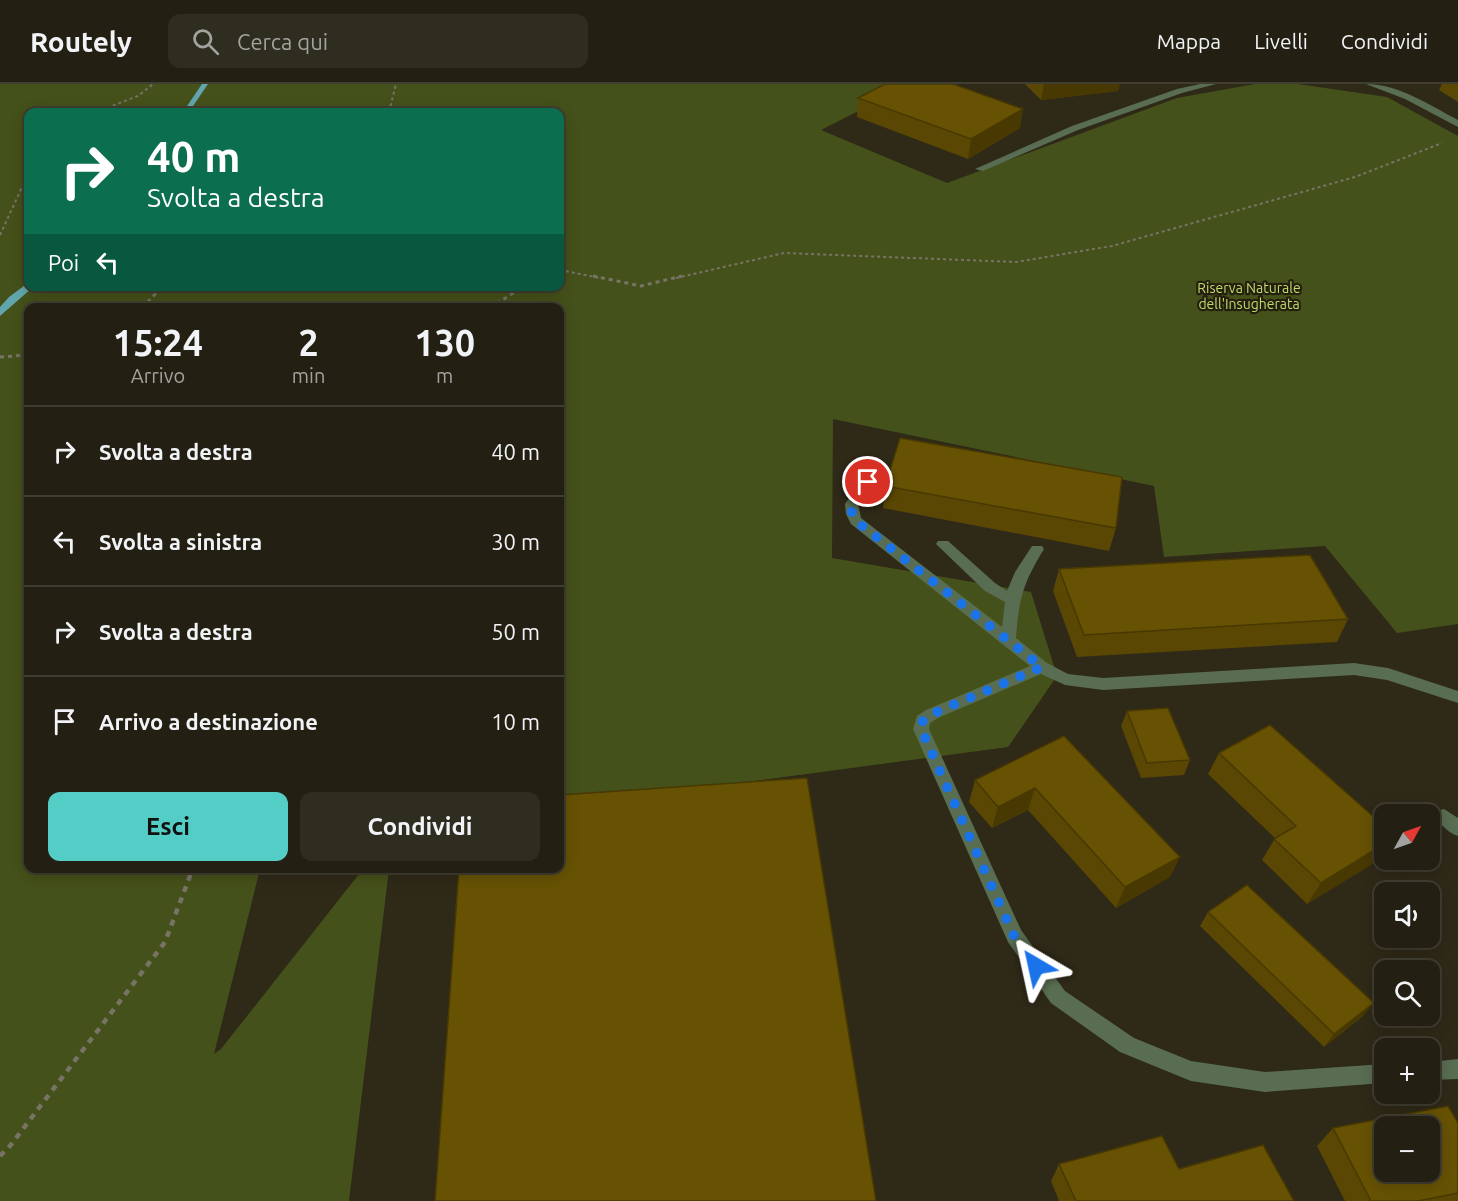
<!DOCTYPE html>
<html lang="it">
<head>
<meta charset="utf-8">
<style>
	body { margin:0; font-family:Ubuntu,sans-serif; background:#2f2c20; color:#f1f3f6; height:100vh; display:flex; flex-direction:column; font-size:22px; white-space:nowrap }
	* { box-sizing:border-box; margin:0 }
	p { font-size:20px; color:#a3a29f }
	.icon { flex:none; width:33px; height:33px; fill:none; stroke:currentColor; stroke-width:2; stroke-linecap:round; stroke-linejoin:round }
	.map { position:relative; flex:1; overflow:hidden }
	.drawer { position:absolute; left:24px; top:219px; width:540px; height:570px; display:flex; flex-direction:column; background:#231f12; border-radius:12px; box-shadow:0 3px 15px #0003,0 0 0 2px #403d32 }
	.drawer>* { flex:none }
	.top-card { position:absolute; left:24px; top:24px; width:540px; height:183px; border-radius:12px; box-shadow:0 3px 15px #0003,0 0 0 2px #403d32; background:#0b6e4f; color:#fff; overflow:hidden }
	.needle { width:39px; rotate:50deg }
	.fabs { position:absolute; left:1374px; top:720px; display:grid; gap:12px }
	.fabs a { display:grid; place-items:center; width:66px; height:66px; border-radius:12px; background:#231f12; box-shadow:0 3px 15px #0003,0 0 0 2px #403d32; font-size:30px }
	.pin { position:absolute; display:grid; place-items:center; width:51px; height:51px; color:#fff; margin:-26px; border:3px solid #fff; border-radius:50%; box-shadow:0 2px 6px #0007 }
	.me { position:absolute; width:66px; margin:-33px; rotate:324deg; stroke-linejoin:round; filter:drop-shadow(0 0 4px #0008) }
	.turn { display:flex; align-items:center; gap:21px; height:126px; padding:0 24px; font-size:27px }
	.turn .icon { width:78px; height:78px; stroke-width:2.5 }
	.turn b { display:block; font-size:42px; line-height:51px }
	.then { display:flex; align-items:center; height:57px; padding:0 24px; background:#0003; gap:12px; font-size:22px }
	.eta { display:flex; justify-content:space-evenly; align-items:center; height:102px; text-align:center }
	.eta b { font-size:36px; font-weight:600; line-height:42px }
	.button { display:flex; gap:12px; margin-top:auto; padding:12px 24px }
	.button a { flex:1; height:69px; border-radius:12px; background:#54cdc6; color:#111; font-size:24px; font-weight:600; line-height:69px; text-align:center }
	.button a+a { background:#2f2c20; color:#f1f3f6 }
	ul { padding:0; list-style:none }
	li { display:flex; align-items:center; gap:18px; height:90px; padding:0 24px; border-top:2px solid #403d32 }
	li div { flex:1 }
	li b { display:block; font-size:22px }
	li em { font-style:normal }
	header { display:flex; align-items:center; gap:36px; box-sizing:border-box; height:84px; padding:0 30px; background:#231f12; border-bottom:2px solid #403d32 }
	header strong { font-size:28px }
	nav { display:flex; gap:33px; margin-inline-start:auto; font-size:21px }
	.search { width:420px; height:54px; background:#2f2c20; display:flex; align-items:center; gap:15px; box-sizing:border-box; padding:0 21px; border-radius:12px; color:#a3a29f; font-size:22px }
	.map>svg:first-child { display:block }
</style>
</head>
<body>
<header>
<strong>Routely</strong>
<div class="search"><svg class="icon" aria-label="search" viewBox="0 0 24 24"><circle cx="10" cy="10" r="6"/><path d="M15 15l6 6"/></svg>Cerca qui</div>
<nav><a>Mappa</a><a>Livelli</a><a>Condividi</a></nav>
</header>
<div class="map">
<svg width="1458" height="1117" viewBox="0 0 1458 1117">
	<rect width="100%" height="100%" fill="#2f2918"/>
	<path fill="#45511a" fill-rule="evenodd" d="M0,0H912L821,46L947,99L1177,14L1255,0H1298L1387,13L1458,52V540L1397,549L1325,462L1164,473L1154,402L833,335L832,474L1031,508L1057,592L1008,663L560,723V224H28V784L260,785L214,970L221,965L363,785H389L349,1117H0ZM28,28H560V202H28Z"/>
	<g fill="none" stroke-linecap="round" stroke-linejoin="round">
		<path fill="#61a6ad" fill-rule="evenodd" d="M202,0H208L189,28H183Z
			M28,199V202H33L32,204L0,232V223L9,213Z"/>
		<path stroke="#797365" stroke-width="2" stroke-dasharray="3 3" stroke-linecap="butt" d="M96,28L138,12L153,0
			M389,28L396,0
			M0,151L28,90
			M560,186L600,194
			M676,194L784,169L1016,178L1112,162L1355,93L1442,59"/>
		<path stroke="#797365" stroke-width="3" stroke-dasharray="4 4" stroke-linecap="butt" d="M593,192L641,202L682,192
			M142,224L163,202
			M490,224L524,202
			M0,273L28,271"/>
		<path stroke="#797365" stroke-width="4.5" stroke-dasharray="6 6" stroke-linecap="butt" d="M0,1072L10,1062L165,858L193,784"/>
		<path fill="#586d51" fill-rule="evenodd" d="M1200,0H1216L1182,9L1078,46L983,87L975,85L1072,42L1177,5Z
			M1366,0C1399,0 1429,21 1458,36V43L1405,15Z
			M868,393L875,397L858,420L861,434L1002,543L1005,518L985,507L936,460L938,457H948L995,499L1007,507L1015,488L1032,462H1042L1044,465C1023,499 1019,514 1016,554L1047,579L1068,590L1103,594L1354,579L1388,584L1458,607V619L1387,596L1354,591L1103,606L1065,601L1041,590L938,634L930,639L929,645L1021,846L1065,907L1134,954L1191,977L1265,988L1384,980V999L1265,1008L1191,997L1120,968L1051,919L1008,858L913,645L917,632L926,626L1030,582L851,440L846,430L845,420L863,394Z
			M1444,725L1458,734V752C1449,749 1440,741 1436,732L1438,727Z
			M1458,975V995L1430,996V978Z"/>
	</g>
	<path fill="#594703" d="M1025,0H1120L1118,7L1041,16Z
		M1442,0H1458V18L1439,6Z
		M858,14L1020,44L968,75L857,33Z
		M885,402L1116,444L1109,467L883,424Z
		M1059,485L1348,535L1337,558L1077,573L1053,507Z
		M1127,627L1190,676L1184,691L1141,694L1121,642Z
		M1064,652L1170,793L1116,824L1028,726L992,744L969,718L975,696Z
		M1219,669L1384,742V770L1382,774L1307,820L1262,776L1275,754L1208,690Z
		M1208,828L1363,932L1324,963L1200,842Z
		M1458,1039V1117H1345L1317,1062L1333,1044Z
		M1059,1080L1179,1085L1294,1117H1059L1051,1097Z"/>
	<path fill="#483903" d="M1044,0H1120L1118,7L1041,16Z
		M1023,25L1020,44L968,75L971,55Z
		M1035,704L1028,726L992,744L998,723Z
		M1384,760V770L1382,774L1307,820L1321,799Z
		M1180,773L1170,793L1116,824L1125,803Z
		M1374,919L1363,932L1324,963L1334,950Z"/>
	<path fill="#675204" stroke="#483903" stroke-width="1.5" fill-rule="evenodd" d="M885,0H953L1023,25L971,55L858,14Z
		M900,354L1122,393L1116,444L885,402Z
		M1310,471L1348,535L1084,551L1059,485Z
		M1168,624L1190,676L1147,679L1127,627Z
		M1270,641L1384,742V760L1321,799L1274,755L1296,742L1219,669Z
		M1064,652L1180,773L1125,803L1035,704L998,723L975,696Z
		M807,694L876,1117H435L459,784H560V711Z
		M1247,801L1374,919L1334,950L1208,828Z
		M1448,1022L1458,1039V1109L1418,1117H1371L1333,1044ZM1384,1042H1430V1088H1384Z
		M1162,1052L1179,1085L1263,1061L1294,1117H1076L1059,1080Z"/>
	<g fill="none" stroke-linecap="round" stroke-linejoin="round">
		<path stroke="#1a73e8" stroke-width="10" stroke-dasharray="0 18" d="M868,398C856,412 844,418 856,437L1042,583L932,630L923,636L921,645L1014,852L1036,882"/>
	</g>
	<g text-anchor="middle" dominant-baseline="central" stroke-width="4.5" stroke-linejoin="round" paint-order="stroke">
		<g font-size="14" fill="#c1db6b" stroke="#251f0f">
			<text x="1249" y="204">Riserva Naturale<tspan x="1249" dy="16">dell'Insugherata</tspan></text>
		</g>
	</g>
</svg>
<div class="fabs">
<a><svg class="needle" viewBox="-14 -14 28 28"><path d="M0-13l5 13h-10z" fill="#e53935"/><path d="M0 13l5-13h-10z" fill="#a3a29f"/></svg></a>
<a><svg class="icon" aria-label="sound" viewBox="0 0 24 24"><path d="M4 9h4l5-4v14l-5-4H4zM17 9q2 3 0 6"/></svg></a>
<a><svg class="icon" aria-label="search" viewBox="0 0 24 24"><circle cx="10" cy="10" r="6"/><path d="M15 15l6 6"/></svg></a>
<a>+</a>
<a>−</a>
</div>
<div class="pin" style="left:868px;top:398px;background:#d93025"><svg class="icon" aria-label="arrive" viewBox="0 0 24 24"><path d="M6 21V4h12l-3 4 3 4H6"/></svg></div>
<svg class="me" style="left:1036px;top:882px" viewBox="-20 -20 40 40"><path d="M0-17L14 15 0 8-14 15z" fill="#1a73e8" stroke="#fff" stroke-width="4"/></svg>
<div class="top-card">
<div class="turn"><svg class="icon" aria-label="right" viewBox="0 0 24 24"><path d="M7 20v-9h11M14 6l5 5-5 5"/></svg><div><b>40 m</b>Svolta a destra</div></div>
<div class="then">Poi<svg class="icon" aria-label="left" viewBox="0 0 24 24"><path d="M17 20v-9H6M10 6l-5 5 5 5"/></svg></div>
</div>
<section class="drawer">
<div class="eta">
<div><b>15:24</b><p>Arrivo</p></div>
<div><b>2</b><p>min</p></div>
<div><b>130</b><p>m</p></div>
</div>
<ul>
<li><svg class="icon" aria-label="right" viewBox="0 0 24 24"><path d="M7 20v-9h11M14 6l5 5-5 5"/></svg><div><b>Svolta a destra</b></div><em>40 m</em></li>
<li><svg class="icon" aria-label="left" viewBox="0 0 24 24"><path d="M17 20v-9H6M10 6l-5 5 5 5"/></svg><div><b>Svolta a sinistra</b></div><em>30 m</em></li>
<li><svg class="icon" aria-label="right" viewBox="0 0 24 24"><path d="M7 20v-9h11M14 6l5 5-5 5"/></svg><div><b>Svolta a destra</b></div><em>50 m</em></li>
<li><svg class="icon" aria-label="arrive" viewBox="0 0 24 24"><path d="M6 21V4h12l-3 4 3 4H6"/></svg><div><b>Arrivo a destinazione</b></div><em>10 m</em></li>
</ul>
<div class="button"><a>Esci</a><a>Condividi</a></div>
</section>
</div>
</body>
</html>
